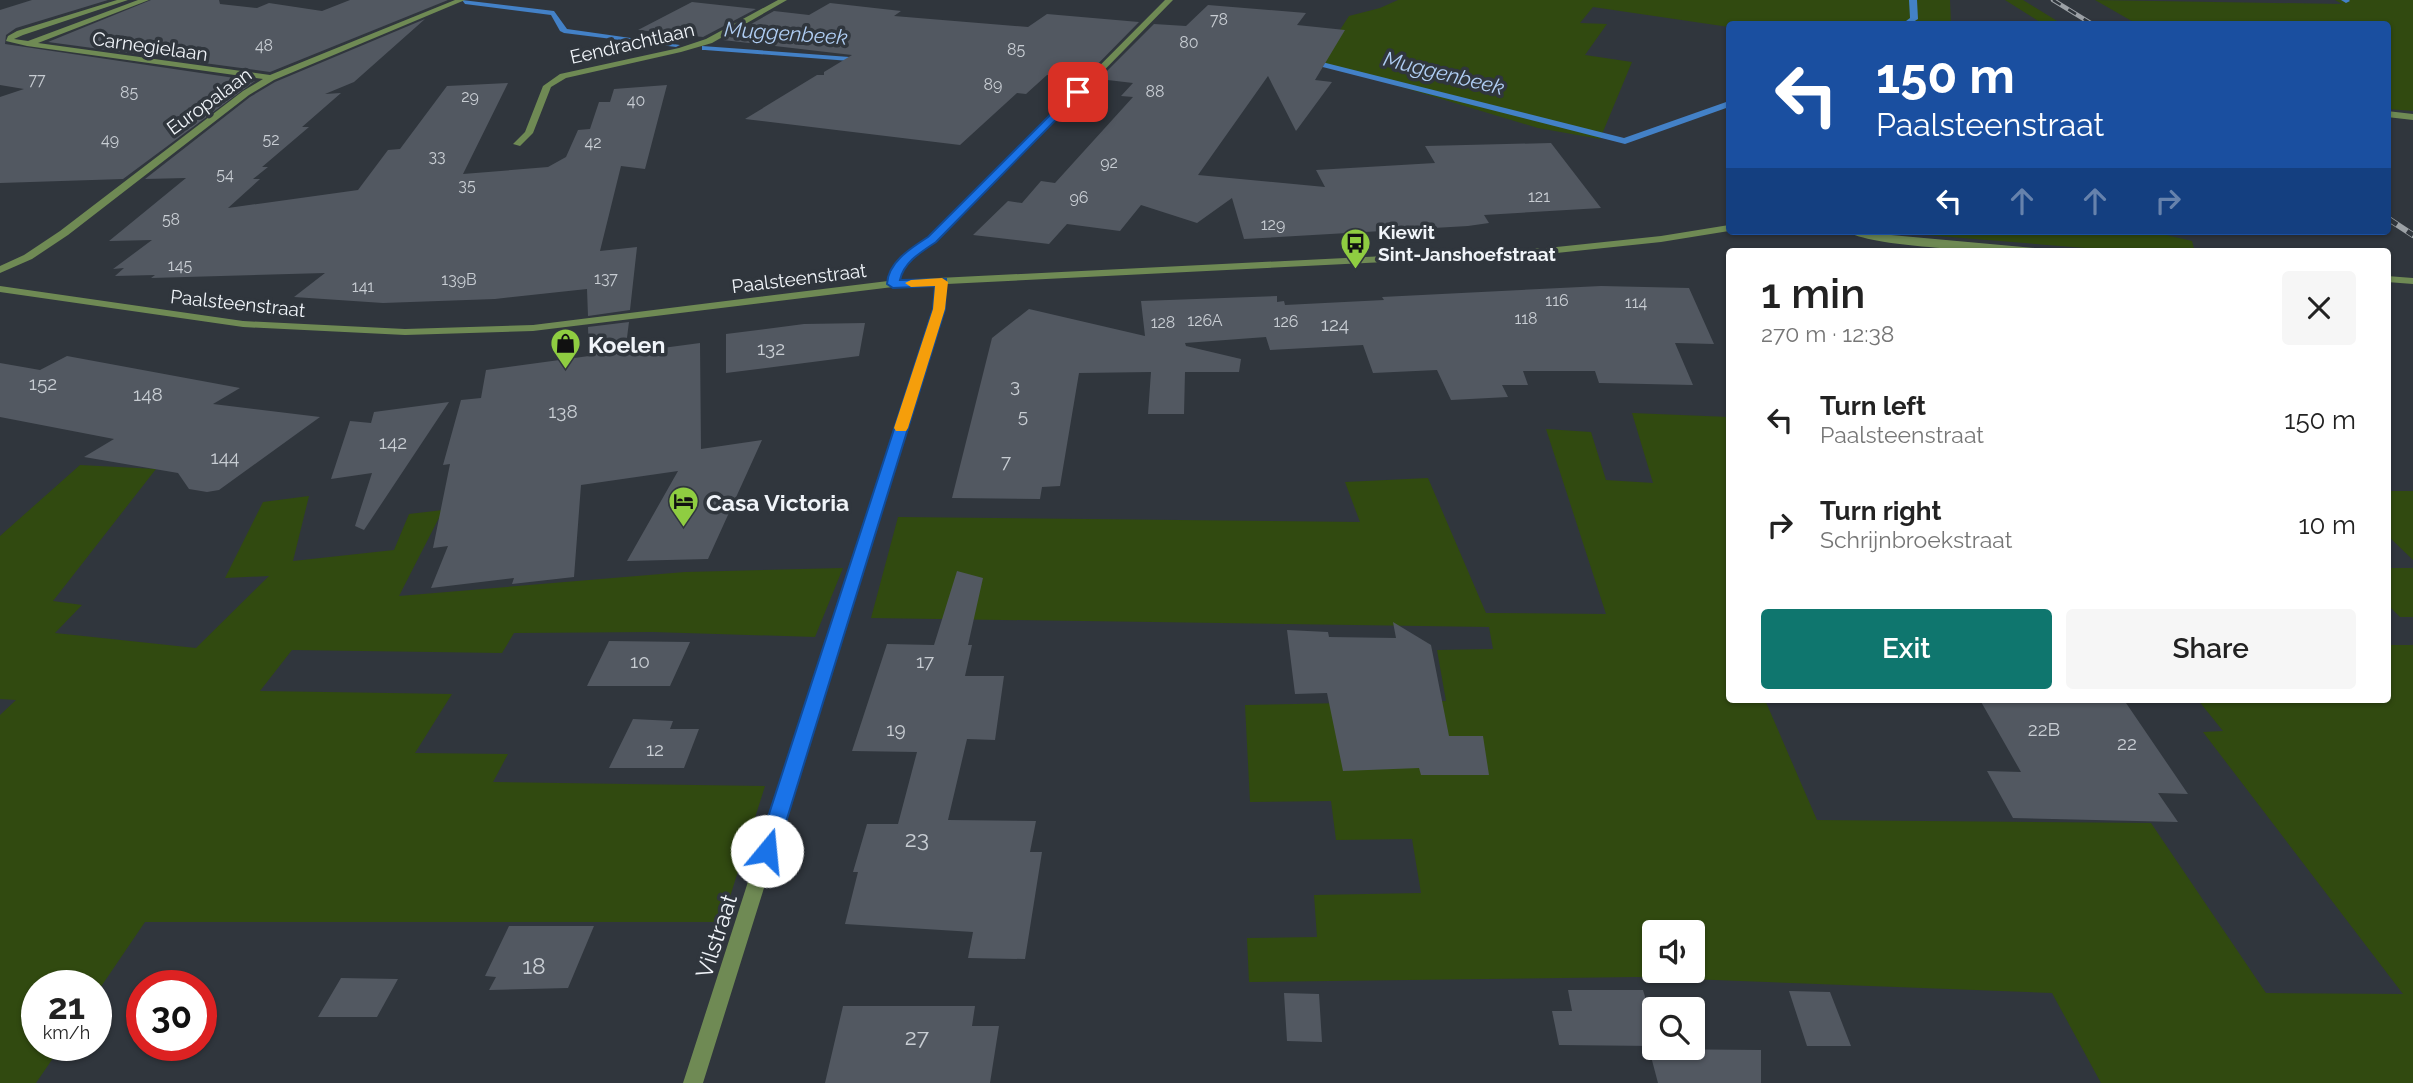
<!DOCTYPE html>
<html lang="en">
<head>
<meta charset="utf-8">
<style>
	body { margin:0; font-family:Raleway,sans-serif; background:#f6f6f6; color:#222; height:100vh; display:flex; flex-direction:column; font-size:26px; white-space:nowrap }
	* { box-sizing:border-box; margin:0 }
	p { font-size:23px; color:#767676 }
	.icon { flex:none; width:38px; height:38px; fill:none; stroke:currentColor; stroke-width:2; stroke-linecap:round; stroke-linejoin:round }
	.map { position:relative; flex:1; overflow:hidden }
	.side { position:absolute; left:1726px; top:248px; width:665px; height:455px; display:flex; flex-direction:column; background:#fff; border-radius:7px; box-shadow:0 2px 5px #0004 }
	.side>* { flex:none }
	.banner { position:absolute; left:1726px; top:21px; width:665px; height:214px; border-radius:7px; box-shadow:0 2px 5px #0004; background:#1a4fa0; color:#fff; overflow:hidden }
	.fabs { position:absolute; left:1642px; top:920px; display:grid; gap:14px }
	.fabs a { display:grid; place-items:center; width:63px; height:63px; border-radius:7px; background:#fff; box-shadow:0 2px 5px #0004; font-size:35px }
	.speed { position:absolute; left:21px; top:970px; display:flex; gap:14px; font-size:35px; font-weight:700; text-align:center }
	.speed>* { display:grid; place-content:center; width:91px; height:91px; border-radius:50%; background:#fff; box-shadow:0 2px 5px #0004; line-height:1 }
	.speed small { font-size:18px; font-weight:400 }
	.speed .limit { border:10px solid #d22; background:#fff; color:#111 }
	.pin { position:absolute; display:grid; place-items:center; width:60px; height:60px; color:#fff; margin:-30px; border-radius:14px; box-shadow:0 4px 10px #0006 }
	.me { position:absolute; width:77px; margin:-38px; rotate:17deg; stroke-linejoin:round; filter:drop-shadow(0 0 5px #0008) }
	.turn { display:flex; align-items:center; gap:24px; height:147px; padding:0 35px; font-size:32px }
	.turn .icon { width:91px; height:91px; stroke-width:2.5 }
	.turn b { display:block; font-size:49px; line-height:60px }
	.lanes { display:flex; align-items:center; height:66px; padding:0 35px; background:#0003; justify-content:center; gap:35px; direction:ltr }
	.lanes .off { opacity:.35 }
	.round { display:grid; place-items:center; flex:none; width:74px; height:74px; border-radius:7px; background:#f6f6f6 }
	.head { display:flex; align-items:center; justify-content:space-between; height:119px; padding:0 35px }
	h1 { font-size:42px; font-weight:600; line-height:52px }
	.primary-button { display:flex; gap:14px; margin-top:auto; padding:14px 35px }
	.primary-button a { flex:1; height:80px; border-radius:7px; background:#0f766e; color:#fff; font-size:28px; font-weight:600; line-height:80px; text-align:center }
	.primary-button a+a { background:#f6f6f6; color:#222 }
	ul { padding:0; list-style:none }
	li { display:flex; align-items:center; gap:21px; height:105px; padding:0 35px }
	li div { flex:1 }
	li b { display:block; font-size:26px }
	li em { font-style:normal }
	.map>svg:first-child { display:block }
</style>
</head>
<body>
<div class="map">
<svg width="2413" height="1083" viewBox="0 0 2413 1083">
	<rect width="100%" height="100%" fill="#30363d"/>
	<path fill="#314a10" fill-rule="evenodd" d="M1398,0H1950L1951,24H1729V27L1593,7L1580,23L1607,24L1585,55L1632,62L1600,139L1538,128L1319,62L1349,16L1380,8Z
		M2005,0H2023L2062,24H2043Z
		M2095,0L2342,4L2335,0H2413V111L2387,109V24H2137Z
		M1876,231H2001L2061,235L2071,231H2149L2192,241L2195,252H2134Z
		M1632,413L1729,417V700H1765L1817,820L2151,823L2266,993L2403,994L2203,732L2223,731L2198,700H2387V645H2413V1083H2101L2052,993L1637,977L1249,982L1247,938L1317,937L1314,895L1421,893L1412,839L1336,840L1331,801L1250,802L1245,705L1446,701L1437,650L1493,649L1489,627L871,618L898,517L1360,522L1345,482L1428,478L1486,613L1606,614L1546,429L1591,432L1606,480L1653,483ZM1654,933H1692V971H1654Z
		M80,465L156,469L53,601L82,605L55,633L196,648L269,576L225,578L263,502L309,496L293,561L394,550L409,514L443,510L399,596L685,572L843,568L815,637L653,632L514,633L502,653L292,650L260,691L452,694L415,753L508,754L493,782L765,786L722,922H145L96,994V985H37V1045H62L36,1083H0V715L16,700L0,699V536Z
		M2387,491H2413V560L2387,535Z
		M2387,568H2413V617H2400L2387,604Z"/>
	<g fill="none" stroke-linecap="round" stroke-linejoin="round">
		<path fill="#4381c7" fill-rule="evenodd" d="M462,0L554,11L567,29L680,45L676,47L564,33L560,31L551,15L465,4Z
			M1909,0H1917L1918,19L1910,24H1902L1910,18Z
			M2341,0H2349L2350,1L2346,3Z
			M702,46L863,58L867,60L863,62L705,50H702Z
			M1306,58L1624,138L1729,101V107L1625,144L1303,62L1302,60Z"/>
	</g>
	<path fill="#525861" d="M32,0H108L16,28L6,35L5,44L255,81L123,179L0,183V97L24,89L0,85V10Z
		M151,0H219L220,4L257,8L269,3L322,11L350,0H448L270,72L48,42Z
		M692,2L756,9L703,37L638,30Z
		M830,3L901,11L894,16L1028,27L1047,14L1139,22L1084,78L1047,75L1026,94L1017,93L960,145L745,119L817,75H824V72L852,55L723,40L774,11L809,15Z
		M1208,5L1306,13L1297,25L1345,30L1315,80L1332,82L1296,131L1268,76L1198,175L1325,187L1316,170L1435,163L1425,146L1551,143L1601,208L1484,215L1489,223L1468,226L1244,239L1232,198L1197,223L1141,205L1120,231L1067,224L1049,244L973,235L1008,201L1022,203L1041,181L1055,183L1133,97L1121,96L1133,83L1099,79L1154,24L1186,26Z
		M425,19L354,82L325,94L341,93L302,127H309L262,167H268L253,179H260L228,208L358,190L388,150L400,149L447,86L508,83L463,174L548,167L566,157L578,130L590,129L599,102H610L614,89L667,85L645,169L621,166L600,251L637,247L630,310L588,316L587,289L495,299L383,303L294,297L325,273L151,278L155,275L115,276L124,268L113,269L152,240L109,241L186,178L145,179L250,97L275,82Z
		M1601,286L1689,288L1714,344L1675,343L1693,385L1599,383L1595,371H1523L1528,385H1502L1508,397L1451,400L1437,370L1373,373L1363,345L1270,350L1266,337L1185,343L1186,346L1241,359L1239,372H1185L1184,414H1148L1151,372L1079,373L1060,486L1042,487L1040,499L952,498L992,338L1029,309L1145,336L1141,301L1277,296V302L1284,301L1285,305L1384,300L1382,297Z
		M629,322L625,353L700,343L701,449L762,440L708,559L627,561L678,471L581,485L574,577L512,584L514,578L431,588L448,546L433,548L450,464L443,465L461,400L481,398L486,370L589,356L588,327Z
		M865,323L859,356L726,373V334L804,324Z
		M67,356L240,388L213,404L320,417L219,490L207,492L189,489L178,473L84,457L114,439L0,417V363L40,370Z
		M449,402L364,530L355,526L372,473L331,479L350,421L371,423L374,412Z
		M957,571L983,578L968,645H972L965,676H1004L995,740L967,739L948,820L1036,821L1030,852H1042L1025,959L968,958L973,932L845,924L858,872H853L867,824H898L917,752L852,751L887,644L934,645Z
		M1393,622L1431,645L1449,736H1483L1489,775H1421L1419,768L1343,771L1327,693L1295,694L1287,630L1328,632L1329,637L1396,638Z
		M609,641L690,642L670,686H587Z
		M1980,700H2124L2188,794L2158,793L2178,822L2013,818L1987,771L2021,772Z
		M633,719L673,721L670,729H699L684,768H609Z
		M509,926H594L568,988L489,990L496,977L485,976Z
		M341,978L398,979L377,1017H318Z
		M1568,990H1643L1654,1027V1046L1559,1045L1552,1011H1572Z
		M1789,991L1830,992L1851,1046H1807Z
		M1284,993L1319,994L1322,1042L1287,1041Z
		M843,1006H975L972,1026H999L990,1083H825Z
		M1649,1049L1761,1050V1083H1658Z"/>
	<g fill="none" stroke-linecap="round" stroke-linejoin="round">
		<path fill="#6f8a54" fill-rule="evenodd" d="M117,0H128L23,35L14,39L28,41L138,0H149L38,43L270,75L455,0H465L274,80L249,95L68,235L32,259L0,273V266L24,255L60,231L243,91L263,79L27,46L6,41L8,36L17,31Z
			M778,0H787L712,43L681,52L566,78L551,87L533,133L520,146L513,144L525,132L543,86L560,74L679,48L706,39Z
			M1165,0H1173L936,242C920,252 904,262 899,280L1547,248L1661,236L1729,225V231L1661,242L1547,254L947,284L945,309L703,1083H683L933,309L936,285L893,287L533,331L405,335L243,327L0,292V286L243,321L405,329L533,325L888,281C893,260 911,249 928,238Z
			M2387,111L2413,114V120L2387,117Z
			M1847,231L2046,249L2051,252C2015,252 1871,249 1847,231Z
			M2387,276L2413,278V284L2387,282Z"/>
		<defs>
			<path id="rail-far1" d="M2053,0L2092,24"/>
			<path id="rail" d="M2387,218L2413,235"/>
		</defs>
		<use href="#rail-far1" stroke="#9ca1a6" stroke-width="4.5"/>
		<use href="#rail" stroke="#9ca1a6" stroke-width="6"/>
		<use href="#rail-far1" stroke="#30363d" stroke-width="2.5" stroke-dasharray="9" stroke-linecap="butt"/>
		<use href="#rail" stroke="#30363d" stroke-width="4.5" stroke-dasharray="12" stroke-linecap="butt"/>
	</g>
	<path fill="#1a73e8" stroke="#114b97" stroke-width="2" d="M1075,90L1083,92L936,242C921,252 904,262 900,280L946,279L945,309L777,851L774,856L767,859L760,856L757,851L933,309L935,286L893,288L887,284C888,262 911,248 928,237Z"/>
	<path fill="#f59e0b" d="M942,278L948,282L945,309L908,428L906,431H896L894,428L933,309L935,286L911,287L905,283L911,280Z"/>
	<defs>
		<symbol id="bus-pin" viewBox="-11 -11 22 30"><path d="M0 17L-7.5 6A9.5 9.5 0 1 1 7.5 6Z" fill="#8fcd41" stroke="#30363d"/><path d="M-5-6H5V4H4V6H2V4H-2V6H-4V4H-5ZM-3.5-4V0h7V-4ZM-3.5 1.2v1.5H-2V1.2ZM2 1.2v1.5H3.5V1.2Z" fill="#111"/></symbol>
		<symbol id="shop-pin" viewBox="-11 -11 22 30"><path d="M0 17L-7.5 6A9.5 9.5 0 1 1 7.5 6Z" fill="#8fcd41" stroke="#30363d"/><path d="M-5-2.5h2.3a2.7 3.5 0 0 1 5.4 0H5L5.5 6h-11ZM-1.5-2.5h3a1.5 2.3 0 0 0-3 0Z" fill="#111"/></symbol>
		<symbol id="hotel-pin" viewBox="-11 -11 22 30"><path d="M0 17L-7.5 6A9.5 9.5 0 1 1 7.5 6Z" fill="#8fcd41" stroke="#30363d"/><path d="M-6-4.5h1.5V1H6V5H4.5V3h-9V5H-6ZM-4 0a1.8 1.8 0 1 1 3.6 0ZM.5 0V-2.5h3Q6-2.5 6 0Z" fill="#111"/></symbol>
	</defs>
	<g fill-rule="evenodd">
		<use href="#bus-pin" x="1338" y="226" width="35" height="47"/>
		<use href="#shop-pin" x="548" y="326" width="35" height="47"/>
		<use href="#hotel-pin" x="666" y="484" width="35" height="47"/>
	</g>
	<g text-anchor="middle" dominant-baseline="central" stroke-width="7" stroke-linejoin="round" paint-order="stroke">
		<g font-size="16" fill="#c8cdd3">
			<text x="1219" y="19">78</text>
			<text x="1189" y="42">80</text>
			<text x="264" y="45">48</text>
			<text x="1016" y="49">85</text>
			<text x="37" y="79">77</text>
			<text x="993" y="84">89</text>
			<text x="1155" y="91">88</text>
			<text x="129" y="92">85</text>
			<text x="470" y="96">29</text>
			<text x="636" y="100">40</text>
			<text x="110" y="139">49</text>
			<text x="271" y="139">52</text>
			<text x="593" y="142">42</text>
			<text x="437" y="156">33</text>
			<text x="1109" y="162">92</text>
			<text x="225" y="174">54</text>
			<text x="467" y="185">35</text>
			<text x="1539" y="196">121</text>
			<text x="1079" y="197">96</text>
			<text x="171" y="219">58</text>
			<text x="1273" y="224">129</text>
			<text x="180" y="265">145</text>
			<text x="606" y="278">137</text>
			<text x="459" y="279">139B</text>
			<text x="363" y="286">141</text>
			<text x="1557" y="300">116</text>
			<text x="1636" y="302">114</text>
			<text x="1526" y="318">118</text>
			<text x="1205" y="320">126A</text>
			<text x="1286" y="321">126</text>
			<text x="1163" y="322">128</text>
		</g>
		<g font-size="19" fill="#f0f4f9" stroke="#30363d">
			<text transform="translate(632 43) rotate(-13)">Eendrachtlaan</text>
			<text transform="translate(150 46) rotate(8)">Carnegielaan</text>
			<text transform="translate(209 101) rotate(-36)">Europalaan</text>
			<text transform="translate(799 278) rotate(-7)">Paalsteenstraat</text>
			<text transform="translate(238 303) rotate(6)">Paalsteenstraat</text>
		</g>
		<g font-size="19" font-weight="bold" fill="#f0f4f9" stroke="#30363d" text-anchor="start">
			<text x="1378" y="232">Kiewit<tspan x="1378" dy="22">Sint-Janshoefstraat</tspan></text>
		</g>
		<g font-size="19" fill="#c8cdd3">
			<text x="1335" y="324">124</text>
			<text x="771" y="348">132</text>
			<text x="43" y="383">152</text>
			<text x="1015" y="385">3</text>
			<text x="148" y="394">148</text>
			<text x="563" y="411">138</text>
			<text x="1023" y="415">5</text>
			<text x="393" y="442">142</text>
			<text x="225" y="457">144</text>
			<text x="1006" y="461">7</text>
			<text x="640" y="661">10</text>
			<text x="925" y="661">17</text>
			<text x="896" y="729">19</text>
			<text x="2044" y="729">22B</text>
			<text x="2127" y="743">22</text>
			<text x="655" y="749">12</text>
		</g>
		<g font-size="21" font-style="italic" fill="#b0cef4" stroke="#30363d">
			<text transform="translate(786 33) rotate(4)">Muggenbeek</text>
			<text transform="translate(1444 73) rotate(14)">Muggenbeek</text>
		</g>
		<g font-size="23" font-weight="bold" fill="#f0f4f9" stroke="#30363d" text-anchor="start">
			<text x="588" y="344">Koelen</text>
			<text x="706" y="502">Casa Victoria</text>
		</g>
		<g font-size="23" fill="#c8cdd3">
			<text x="917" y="838">23</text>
			<text x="534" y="965">18</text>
			<text x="917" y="1036">27</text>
		</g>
		<g font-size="23" fill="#f0f4f9" stroke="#30363d">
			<text transform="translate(716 936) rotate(-72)">Vilstraat</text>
		</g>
	</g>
</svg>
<div class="fabs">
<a><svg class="icon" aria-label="sound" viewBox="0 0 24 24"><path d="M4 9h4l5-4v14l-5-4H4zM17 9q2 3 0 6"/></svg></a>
<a><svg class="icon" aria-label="search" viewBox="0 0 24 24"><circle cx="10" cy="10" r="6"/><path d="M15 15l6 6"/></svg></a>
</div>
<div class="speed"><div>21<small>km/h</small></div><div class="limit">30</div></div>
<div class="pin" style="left:1078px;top:92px;background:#d93025"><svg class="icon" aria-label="arrive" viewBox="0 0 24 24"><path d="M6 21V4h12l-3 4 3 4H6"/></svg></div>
<svg class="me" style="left:767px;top:851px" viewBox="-20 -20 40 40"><circle r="19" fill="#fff"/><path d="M0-13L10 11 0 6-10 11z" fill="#1a73e8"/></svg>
<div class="banner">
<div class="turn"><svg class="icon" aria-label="left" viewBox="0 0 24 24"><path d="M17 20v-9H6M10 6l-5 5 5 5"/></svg><div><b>150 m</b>Paalsteenstraat</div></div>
<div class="lanes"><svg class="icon" aria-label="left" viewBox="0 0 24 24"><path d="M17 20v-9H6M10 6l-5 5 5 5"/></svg><svg class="icon off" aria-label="ahead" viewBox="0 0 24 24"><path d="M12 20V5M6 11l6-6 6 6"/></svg><svg class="icon off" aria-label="ahead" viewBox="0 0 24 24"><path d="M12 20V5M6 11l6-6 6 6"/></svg><svg class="icon off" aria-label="right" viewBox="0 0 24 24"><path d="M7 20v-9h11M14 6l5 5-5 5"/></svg></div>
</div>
<section class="side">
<div class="head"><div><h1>1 min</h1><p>270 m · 12:38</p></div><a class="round"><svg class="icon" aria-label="close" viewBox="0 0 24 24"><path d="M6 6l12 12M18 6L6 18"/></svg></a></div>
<ul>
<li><svg class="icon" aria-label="left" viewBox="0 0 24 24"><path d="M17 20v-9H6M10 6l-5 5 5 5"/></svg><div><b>Turn left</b><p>Paalsteenstraat</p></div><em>150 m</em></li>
<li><svg class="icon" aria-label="right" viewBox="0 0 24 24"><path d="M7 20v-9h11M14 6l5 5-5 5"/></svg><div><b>Turn right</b><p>Schrijnbroekstraat</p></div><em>10 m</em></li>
</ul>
<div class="primary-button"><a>Exit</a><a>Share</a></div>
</section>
</div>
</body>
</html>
